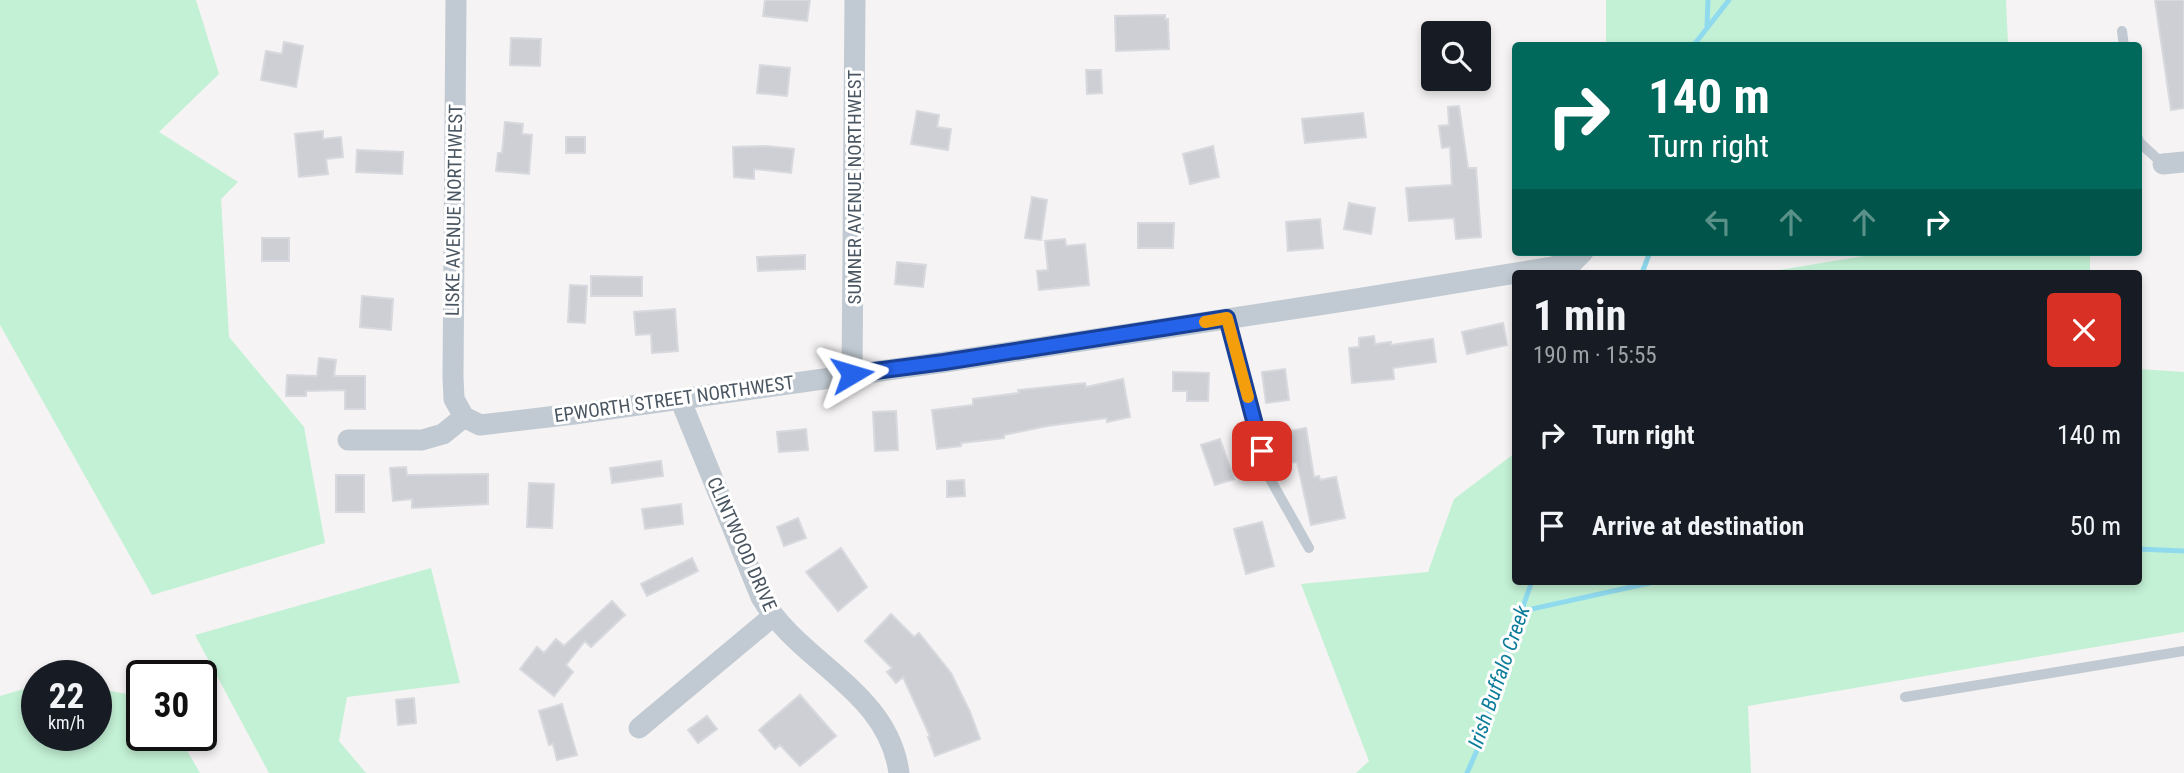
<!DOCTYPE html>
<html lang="en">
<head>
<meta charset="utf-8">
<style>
	body { margin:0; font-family:"Roboto Condensed",sans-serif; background:#20242c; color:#f1f3f6; height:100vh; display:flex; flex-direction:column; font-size:26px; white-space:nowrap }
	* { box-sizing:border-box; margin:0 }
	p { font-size:23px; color:#9ea1a6 }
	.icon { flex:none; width:38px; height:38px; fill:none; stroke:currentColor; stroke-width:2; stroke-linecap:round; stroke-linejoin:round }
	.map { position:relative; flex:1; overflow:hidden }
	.panel { position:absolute; left:1512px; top:270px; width:630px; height:315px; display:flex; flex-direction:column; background:#171b24; border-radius:7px; box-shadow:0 4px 10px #0003 }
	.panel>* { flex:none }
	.top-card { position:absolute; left:1512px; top:42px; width:630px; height:214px; border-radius:7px; box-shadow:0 4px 10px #0003; background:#00695c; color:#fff; overflow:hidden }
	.buttons { position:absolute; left:1421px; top:21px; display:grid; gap:14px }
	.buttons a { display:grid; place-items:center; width:70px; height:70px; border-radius:7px; background:#171b24; box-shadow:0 4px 10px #0003; font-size:35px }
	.speed { position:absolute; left:21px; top:660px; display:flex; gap:14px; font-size:35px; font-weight:700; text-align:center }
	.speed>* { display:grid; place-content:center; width:91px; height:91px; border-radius:50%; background:#171b24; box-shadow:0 4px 10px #0003; line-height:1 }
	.speed small { font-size:18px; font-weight:400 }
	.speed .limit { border:4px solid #111; border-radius:10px; background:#fff; color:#111 }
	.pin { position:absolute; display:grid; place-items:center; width:60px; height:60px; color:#fff; margin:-30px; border-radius:14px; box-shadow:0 4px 10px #0006 }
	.me { position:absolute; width:77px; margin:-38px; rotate:83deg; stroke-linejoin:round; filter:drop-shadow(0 0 5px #0008) }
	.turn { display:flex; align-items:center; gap:24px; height:147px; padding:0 21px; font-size:32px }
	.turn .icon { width:91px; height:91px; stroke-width:2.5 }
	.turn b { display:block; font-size:49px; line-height:60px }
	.lanes { display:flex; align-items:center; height:66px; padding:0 21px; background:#0003; justify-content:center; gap:35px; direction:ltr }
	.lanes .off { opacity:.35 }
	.round { display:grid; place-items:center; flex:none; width:74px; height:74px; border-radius:7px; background:#20242c }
	.head { display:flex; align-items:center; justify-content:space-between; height:119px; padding:0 21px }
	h1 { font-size:42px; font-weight:700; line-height:52px }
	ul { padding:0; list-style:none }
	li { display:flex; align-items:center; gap:21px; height:91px; padding:0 21px }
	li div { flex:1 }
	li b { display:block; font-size:26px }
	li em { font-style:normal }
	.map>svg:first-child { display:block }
</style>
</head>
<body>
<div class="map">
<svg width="2184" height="773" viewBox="0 0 2184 773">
	<rect width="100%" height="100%" fill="#f5f3f3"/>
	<path fill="#c3f1d5" d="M0,0H196L219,74L159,132L238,182L221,199L229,337L304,427L325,543L152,595L0,325Z
		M1606,0H2006L2008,45H1606Z
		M1888,252H2090V273H1761Z
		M2139,369L2184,372V632L1748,706L1751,773H1356L1369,761L1301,584L1428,572L1454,499L1515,453L1516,581H2138Z
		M431,568L460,683L347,697L339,741L366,773H269L195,635Z
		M37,685V735H96V688L142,697V735H178L200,773H0V696Z"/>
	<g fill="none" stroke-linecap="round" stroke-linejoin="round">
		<path stroke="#90daee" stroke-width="5" d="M1707,26L1708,0
			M1693,46L1729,0
			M1642,273L1650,252
			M2138,549L2184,551
			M1523,611L1654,582L1676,581
			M1467,773L1478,748L1507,652L1532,581"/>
	</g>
	<path fill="#cdcfd5" stroke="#d7d9de" stroke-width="2" d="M765,0H810L807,21L763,16Z
		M2155,0H2184V108L2171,110Z
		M1165,15V19H1168L1169,49L1116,51L1115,16Z
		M511,38L541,39L540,66L510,65Z
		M284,42L303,46L296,87L261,80L266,51L282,54Z
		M760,65L790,68L787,96L757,93Z
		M1086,70H1101L1102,93L1087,94Z
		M1459,106L1468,168H1476L1481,237L1456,239L1454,218L1409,221L1406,188L1452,185L1450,147L1442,148L1439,126L1449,125L1448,107Z
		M917,111L939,115L937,127L951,129L948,150L911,144Z
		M1363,113L1366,137L1305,143L1302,119Z
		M505,122L523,124L522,134L532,135L529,174L496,171L498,153H502Z
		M323,131V139L341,137L343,157L326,159L328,174L299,177L295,134Z
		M566,137H585V153H566Z
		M766,146L794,149L791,173L754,169V179L734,177L733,147Z
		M1213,146L1219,177L1190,184L1183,154Z
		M357,150L403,152L402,174L356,172Z
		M1032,197L1047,200L1041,240L1025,238Z
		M1349,203L1375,208L1371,234L1344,229Z
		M1320,219L1323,248L1288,251L1286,222Z
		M1138,223H1174L1173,248H1138Z
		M262,238H289V261H262Z
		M1065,239L1066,246L1085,244L1089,285L1039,290L1037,271L1048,270L1045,241Z
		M805,255V269L758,271L757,257Z
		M897,262L926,265L923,287L895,284Z
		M591,276L642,277V296H591Z
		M570,285L587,286L585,323L568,322Z
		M362,296L393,299L391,330L360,327Z
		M675,309L678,351L652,353L651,334L636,335L634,312Z
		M1503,323L1507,345L1467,354L1462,332Z
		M1374,336L1375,344L1391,342V345L1433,339L1436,362L1393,368L1394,379L1352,383L1349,348L1359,347V338Z
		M319,358L336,360L334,376H365V409H345V390L306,391V396H286L287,375L317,376Z
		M1285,369L1289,400L1266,403L1262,372Z
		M1173,372L1209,373L1208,401H1187V391H1173Z
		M1123,379L1130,417L1107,422V418L1047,426L1004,435V438L961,443V446L937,449L932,410L973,405V399L1019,393L1018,390L1085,383L1086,387Z
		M896,411L898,450L875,451L873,412Z
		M1306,428L1314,477L1319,476L1320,480L1336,477L1345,518L1311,525L1297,462L1289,463L1284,432Z
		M806,429L808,450L779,452L777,432Z
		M1220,439L1234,479L1215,485L1201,445Z
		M661,461L663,476L612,483L610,468Z
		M406,467L407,475L488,474V504L412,508V499L393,501L390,468Z
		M336,475H364V512H336Z
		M964,480L965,496L947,497V481Z
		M529,483L554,484L552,528L527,527Z
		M681,504L683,524L645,529L642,509Z
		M798,518L806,538L784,546L777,527Z
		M1262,522L1274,566L1246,574L1234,529Z
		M841,548L867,587L838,611L806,572Z
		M692,558L698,571L647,596L641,584Z
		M612,601L625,615L591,647L585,641L566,665L573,672L554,696L520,669L537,647L544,653L556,639L564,646Z
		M891,614L914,637L919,633L951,673L970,712L980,739L935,756L928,737L930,736L903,677L896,683L887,672L892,668L865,641Z
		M800,695L836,736L800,766L780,745L775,749L759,730Z
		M414,698L416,723L398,725L396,700Z
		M562,704L577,755L557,760L553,744L549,745L539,711Z
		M707,716L717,729L698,743L688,730Z"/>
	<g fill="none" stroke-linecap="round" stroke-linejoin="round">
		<path stroke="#c1cad2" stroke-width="10" d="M2122,31L2124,46
			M2138,138L2139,142L2163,164
			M1227,318L1269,477L1309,548
			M1905,697L2184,651"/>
		<path stroke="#c1cad2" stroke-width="21" d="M456,0L453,377L454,399L464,417
			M2163,164L2184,162
			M852,374L855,0
			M680,399L761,597C799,663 888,690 899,773
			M464,417L480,425L574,414L945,362L1357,299L1552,267L1573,262L1583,252
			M348,440H422L443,434L464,417
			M639,728L772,617"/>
	</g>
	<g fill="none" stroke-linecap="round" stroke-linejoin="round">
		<defs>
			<path id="route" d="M852,374L944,362L1227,318L1262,451"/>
		</defs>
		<use href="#route" stroke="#184099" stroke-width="18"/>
		<use href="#route" stroke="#2563eb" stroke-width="12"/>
		<path stroke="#f59e0b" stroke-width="12" d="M1205,322L1227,318L1248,397"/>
	</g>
	<g text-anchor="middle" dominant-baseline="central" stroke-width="6" stroke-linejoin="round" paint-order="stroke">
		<g font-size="19" fill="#4a5661" stroke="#fff">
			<text transform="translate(854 187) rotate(-90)">SUMNER AVENUE NORTHWEST</text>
			<text transform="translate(454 210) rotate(-89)">LISKE AVENUE NORTHWEST</text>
			<text transform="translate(674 399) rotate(-8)">EPWORTH STREET NORTHWEST</text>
			<text transform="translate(742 544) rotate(66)">CLINTWOOD DRIVE</text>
		</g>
		<g font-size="21" font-style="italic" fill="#0c7c9b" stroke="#fff">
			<text transform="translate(1499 677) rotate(-71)">Irish Buffalo Creek</text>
		</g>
	</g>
</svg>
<div class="buttons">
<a><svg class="icon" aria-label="search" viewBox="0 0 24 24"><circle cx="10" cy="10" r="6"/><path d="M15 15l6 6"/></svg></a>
</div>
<div class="speed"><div>22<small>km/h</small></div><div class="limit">30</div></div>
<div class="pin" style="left:1262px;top:451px;background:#d93025"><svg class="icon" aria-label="arrive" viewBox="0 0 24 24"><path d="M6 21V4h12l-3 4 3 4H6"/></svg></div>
<svg class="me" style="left:852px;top:374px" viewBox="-20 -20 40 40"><path d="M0-17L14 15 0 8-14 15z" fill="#2563eb" stroke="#fff" stroke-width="4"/></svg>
<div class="top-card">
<div class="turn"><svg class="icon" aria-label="right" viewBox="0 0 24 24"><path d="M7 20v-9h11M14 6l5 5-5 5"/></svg><div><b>140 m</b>Turn right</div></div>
<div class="lanes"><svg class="icon off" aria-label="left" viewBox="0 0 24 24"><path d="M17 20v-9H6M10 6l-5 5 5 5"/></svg><svg class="icon off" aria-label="ahead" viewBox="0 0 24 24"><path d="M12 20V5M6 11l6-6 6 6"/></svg><svg class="icon off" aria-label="ahead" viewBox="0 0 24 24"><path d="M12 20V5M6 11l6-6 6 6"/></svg><svg class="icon" aria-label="right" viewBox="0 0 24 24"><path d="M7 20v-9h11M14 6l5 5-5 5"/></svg></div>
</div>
<section class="panel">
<div class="head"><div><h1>1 min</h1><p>190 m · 15:55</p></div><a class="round" style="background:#d93025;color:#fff"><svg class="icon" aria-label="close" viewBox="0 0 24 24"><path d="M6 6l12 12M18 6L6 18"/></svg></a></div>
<ul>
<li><svg class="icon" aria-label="right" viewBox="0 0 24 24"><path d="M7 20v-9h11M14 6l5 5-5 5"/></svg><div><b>Turn right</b></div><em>140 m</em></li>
<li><svg class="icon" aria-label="arrive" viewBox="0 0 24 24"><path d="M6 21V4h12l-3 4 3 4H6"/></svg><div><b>Arrive at destination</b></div><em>50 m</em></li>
</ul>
</section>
</div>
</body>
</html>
